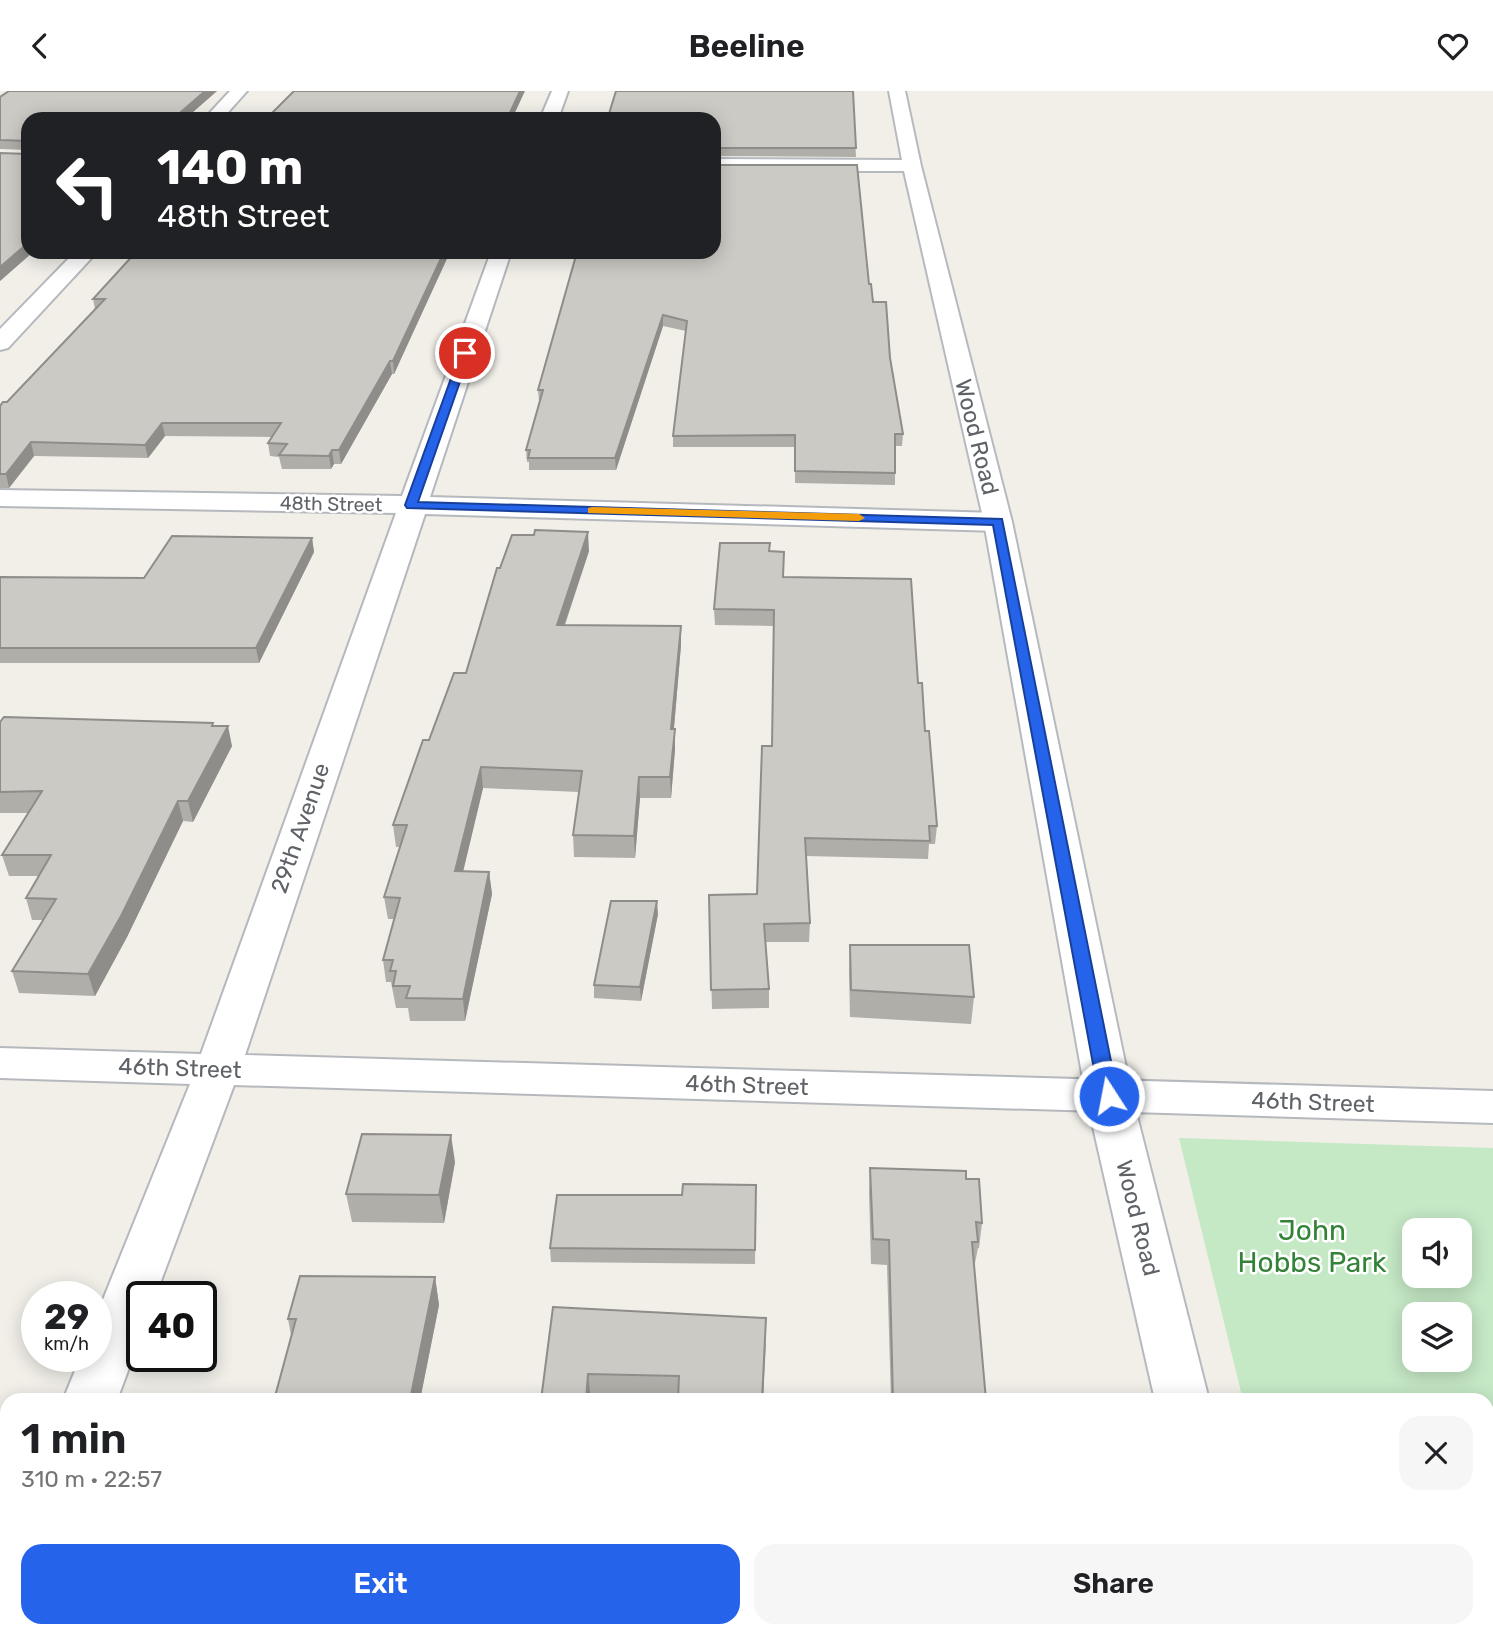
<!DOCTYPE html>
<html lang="en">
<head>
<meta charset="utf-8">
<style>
	body { margin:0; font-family:Rubik,sans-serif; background:#f6f6f6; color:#202124; height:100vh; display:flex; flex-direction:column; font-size:26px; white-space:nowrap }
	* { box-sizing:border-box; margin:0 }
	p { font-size:23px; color:#757577 }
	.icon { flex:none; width:38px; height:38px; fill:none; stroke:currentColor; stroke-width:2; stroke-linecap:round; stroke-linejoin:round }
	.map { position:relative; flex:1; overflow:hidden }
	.details { position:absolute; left:0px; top:1302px; width:1494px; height:245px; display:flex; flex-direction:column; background:#fff; border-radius:21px 21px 0 0; box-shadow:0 4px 18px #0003 }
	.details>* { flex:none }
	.top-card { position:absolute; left:21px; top:21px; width:700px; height:147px; border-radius:21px; box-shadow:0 4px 18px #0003; background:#202124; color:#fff; overflow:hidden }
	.buttons { position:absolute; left:1402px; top:1127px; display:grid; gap:14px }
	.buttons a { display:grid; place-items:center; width:70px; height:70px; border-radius:14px; background:#fff; box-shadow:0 4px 18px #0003; font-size:35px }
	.speed { position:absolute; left:21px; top:1190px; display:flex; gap:14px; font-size:35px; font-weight:700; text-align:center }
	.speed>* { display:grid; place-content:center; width:91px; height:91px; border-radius:50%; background:#fff; box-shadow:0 4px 18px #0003; line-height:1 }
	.speed small { font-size:18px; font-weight:400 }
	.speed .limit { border:4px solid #111; border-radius:10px; background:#fff; color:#111 }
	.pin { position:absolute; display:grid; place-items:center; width:60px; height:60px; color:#fff; margin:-30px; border:4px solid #fff; border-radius:50%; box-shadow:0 2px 7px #0007 }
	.me { position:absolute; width:77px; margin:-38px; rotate:349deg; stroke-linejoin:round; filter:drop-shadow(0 0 5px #0008) }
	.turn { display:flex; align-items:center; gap:24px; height:147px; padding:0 21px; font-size:32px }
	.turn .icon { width:91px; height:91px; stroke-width:2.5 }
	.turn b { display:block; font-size:49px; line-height:60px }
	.round { display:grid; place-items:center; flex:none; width:74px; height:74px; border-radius:21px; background:#f6f6f6 }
	.summary { display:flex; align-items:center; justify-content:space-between; height:119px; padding:0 21px }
	h1 { font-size:42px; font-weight:600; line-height:52px }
	.primary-button { display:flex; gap:14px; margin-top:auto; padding:14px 21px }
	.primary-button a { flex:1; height:80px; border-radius:21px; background:#2563eb; color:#fff; font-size:28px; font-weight:600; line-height:80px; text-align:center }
	.primary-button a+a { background:#f6f6f6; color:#202124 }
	header { display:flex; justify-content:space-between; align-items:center; height:91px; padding:0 21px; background:#fff; font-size:32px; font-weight:600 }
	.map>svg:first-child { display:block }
</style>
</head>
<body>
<header><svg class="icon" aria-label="back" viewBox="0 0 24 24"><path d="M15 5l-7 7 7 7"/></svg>Beeline<svg class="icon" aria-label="heart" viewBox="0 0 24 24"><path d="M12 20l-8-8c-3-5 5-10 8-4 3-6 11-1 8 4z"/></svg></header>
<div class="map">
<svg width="1493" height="1547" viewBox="0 0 1493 1547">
	<rect width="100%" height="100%" fill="#f1efe8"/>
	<path fill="#c5e8c5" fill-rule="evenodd" d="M1179,1047L1493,1057V1547H1301L1300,1540H1488V1309H1243ZM1414,1139H1460V1185H1414ZM1414,1223H1460V1269H1414Z"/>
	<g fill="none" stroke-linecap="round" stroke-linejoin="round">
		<defs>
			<path id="street" d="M230,0H247L222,28H204Z
				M552,0H568L558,28H540Z
				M75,161H97L8,257L0,259V238Z
				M491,161H511L430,406L998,422L1008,425L1012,431L1008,437L998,440L425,423L245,964L1493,1000V1032L234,994L155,1206H142V1242L117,1309H63L81,1265H96V1226L190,993L0,987V957L201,963L396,422L0,415V399L402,405Z
				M7,1495V1540H31L28,1547H0V1498Z"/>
			<path id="secondary" d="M889,0H905L921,75L1012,431L1132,1005L1209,1309H1155L1086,1005L984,431L904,80H714V68L902,69Z
				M1207,1540H1267L1269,1547H1209Z"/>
		</defs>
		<use href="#street" stroke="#b5b8bc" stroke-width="4"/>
		<use href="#secondary" stroke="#b6babf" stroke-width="4"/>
		<use href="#street" fill="#fff" fill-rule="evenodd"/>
		<use href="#secondary" fill="#fff" fill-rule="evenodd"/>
	</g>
	<path fill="#afaea9" d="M217,0L185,28H28V161H33L0,190V62L28,63V59L0,58V6Z
		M616,0H853L856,66L714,65V28H608Z
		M450,161L394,283H392L341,373H334L331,378H282L279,366L270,365L268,352L272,346L165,345L148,367L34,365L9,397H0V315L7,311L95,218L93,208Z
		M577,161L869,193L890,267L903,343L902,355H895V394L795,392V356H673V345L686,240L663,235L616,379H529V371H527L526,359L540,310H539L538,299Z
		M312,447L314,461L259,572H0V486L144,487Z
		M589,460L565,534L681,535V554L674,638L675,658L671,707H640L635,767L574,766L573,744L579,701L483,697L463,780L489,781L492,803L465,930H410L408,917H396L391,891H386L383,869L394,828H388L384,806L400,756H396L393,734L429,649L466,582Z
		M769,460L784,486L918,592L925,640L937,735L935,753H929L928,768L806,765L810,832L809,851H765L769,898V917L712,918L709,804L757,803L772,655L774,535L715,534L714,518Z
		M0,631L214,635L232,655L193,731L183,730L127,846L95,905L19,902L12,880L43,829H32L26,807L39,785H9L2,764L29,722H0Z
		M658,823L641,910L594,907V894Z
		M850,854L974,906L971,933L850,926L849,880Z
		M455,1071L444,1132L352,1131L346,1103Z
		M870,1077L966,1088L982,1132L979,1157H978L974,1177L986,1309H891L887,1174L871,1173L869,1102Z
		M756,1094L755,1173L551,1171L550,1157L682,1104Z
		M435,1186L439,1214L420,1309H274L291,1244L288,1228Z
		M553,1216L766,1252L763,1309H541Z
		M245,1540H398L396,1547H243Z"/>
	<path fill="#8f8d8a" d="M205,0H217L185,28H173Z
		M520,0H525L512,28H507Z
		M28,152V161H33L0,190V176Z
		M444,161H450L394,283L393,270Z
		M663,224V235L616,379L615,367Z
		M390,270L392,283L341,373L339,359Z
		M162,332L165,345L148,367L145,354Z
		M31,351L34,365L9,397L6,383Z
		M332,359L334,373L331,378L329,365Z
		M588,441L589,460L558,553L557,534Z
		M312,447L314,461L259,572L256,557Z
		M681,535V554L672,659L671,638Z
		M228,635L232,655L193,731L188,710Z
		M675,638V658L671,707L670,686Z
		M481,676L483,697L458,802L455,780Z
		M639,686L640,707L635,767L634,745Z
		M178,710L183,730L127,846L95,905L88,883Z
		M489,781L492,803L465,930L463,908Z
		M657,810L658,823L641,910L640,896Z
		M451,1044L455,1071L444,1132L439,1104Z
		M435,1186L439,1214L420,1309H410Z
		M766,1227L763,1309H762Z
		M588,1283L591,1309H586Z
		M357,1540H363L365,1547H355Z
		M390,1540H398L396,1547H392Z"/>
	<path fill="#cccac5" stroke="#8f8d8a" stroke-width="2" d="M9,0H205L173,28H28V152L0,176V62L28,63V50L0,49V6Z
		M294,0H520L507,28H266Z
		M616,0H853L856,57H714V28H610L611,26H608Z
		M714,74H857L869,193H871L873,211H886L890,267L903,343H895V382L795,380V344L673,345L687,230L663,224L615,367H528L530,359H526L543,299H538L577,161H714Z
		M136,161H444L393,270H390L339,359H332L329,365L279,364L287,353L268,352L281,332H162L145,354L31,351L6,383H0V315L3,311H7L105,208H93Z
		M535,439L588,441L557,534L681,535L671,638H675L670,686H639L634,745L573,744L582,680L481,676L455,780L489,781L463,908L406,907L410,895H393L396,880H390L393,869H383L400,807L384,806L407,734H393L423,649H429L454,582H466L497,477H500L512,444H534Z
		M172,445L312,447L256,557H0V486L144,487Z
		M720,452H770L769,460L784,461L783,486L911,488L918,592H922L925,640H929L937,735H929L930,750L805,747L810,832L764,833L769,898L711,899L709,804L757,803L762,655H772L774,519L714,518Z
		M4,626L213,632L212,635H228L188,710H178L121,825L88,883L12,880L56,808L26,807L51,764H2L42,700L0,701V631Z
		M611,810H657L640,896L594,894Z
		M850,854H969L974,906L851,899Z
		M362,1043L451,1044L439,1104L346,1103Z
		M870,1077L966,1080V1088H979L982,1132L976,1131L978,1151H972L986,1309H893L889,1149L873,1148Z
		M683,1093L756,1094L755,1159L550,1157L557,1104H682Z
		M300,1185L435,1186L410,1309H274L296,1228H288Z
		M553,1216L766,1227L762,1309H678L679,1285L588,1283L586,1309H541Z
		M245,1540H357L355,1547H243Z
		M664,1540H1020L1021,1547H663Z"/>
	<path fill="#2563eb" stroke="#184099" stroke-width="2" d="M461,260L470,262L418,411L1002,428L1118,1005L1115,1009H1102L1099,1005L993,434L407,417L405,414Z"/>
	<path fill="#f59e0b" d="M592,416L859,423L865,427L859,430L588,422V417Z"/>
	<g text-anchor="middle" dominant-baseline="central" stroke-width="5" stroke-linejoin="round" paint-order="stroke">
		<g font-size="19" fill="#5f6368" stroke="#fff">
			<text transform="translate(331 413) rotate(1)">48th Street</text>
		</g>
		<g font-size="23" fill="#5f6368" stroke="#fff">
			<text transform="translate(977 346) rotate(76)">Wood Road</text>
			<text transform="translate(300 737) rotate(-71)">29th Avenue</text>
			<text transform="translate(180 977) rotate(2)">46th Street</text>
			<text transform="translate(747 994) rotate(2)">46th Street</text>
			<text transform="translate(1313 1011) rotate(2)">46th Street</text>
			<text transform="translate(1138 1127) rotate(76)">Wood Road</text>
		</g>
		<g font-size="28" fill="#348238" stroke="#fff">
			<text x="1312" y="1139">John<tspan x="1312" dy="32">Hobbs Park</tspan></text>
		</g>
	</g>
</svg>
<div class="buttons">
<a><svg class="icon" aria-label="sound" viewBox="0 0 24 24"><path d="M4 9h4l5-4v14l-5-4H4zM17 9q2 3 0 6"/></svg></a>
<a><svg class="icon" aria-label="layers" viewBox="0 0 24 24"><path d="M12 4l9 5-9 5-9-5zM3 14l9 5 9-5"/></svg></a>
</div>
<div class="speed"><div>29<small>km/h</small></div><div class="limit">40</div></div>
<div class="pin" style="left:465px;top:262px;background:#d93025"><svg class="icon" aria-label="arrive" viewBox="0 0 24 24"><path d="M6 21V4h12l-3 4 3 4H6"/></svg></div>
<svg class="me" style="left:1109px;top:1005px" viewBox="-20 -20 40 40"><circle r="17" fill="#2563eb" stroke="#fff" stroke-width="3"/><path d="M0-11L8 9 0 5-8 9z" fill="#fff"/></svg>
<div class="top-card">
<div class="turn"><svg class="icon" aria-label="left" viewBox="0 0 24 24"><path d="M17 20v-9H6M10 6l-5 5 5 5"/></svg><div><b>140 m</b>48th Street</div></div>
</div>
<section class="details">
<div class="summary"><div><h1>1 min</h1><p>310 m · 22:57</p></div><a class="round"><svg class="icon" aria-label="close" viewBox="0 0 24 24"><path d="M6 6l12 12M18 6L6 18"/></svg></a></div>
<div class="primary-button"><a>Exit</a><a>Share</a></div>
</section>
</div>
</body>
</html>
